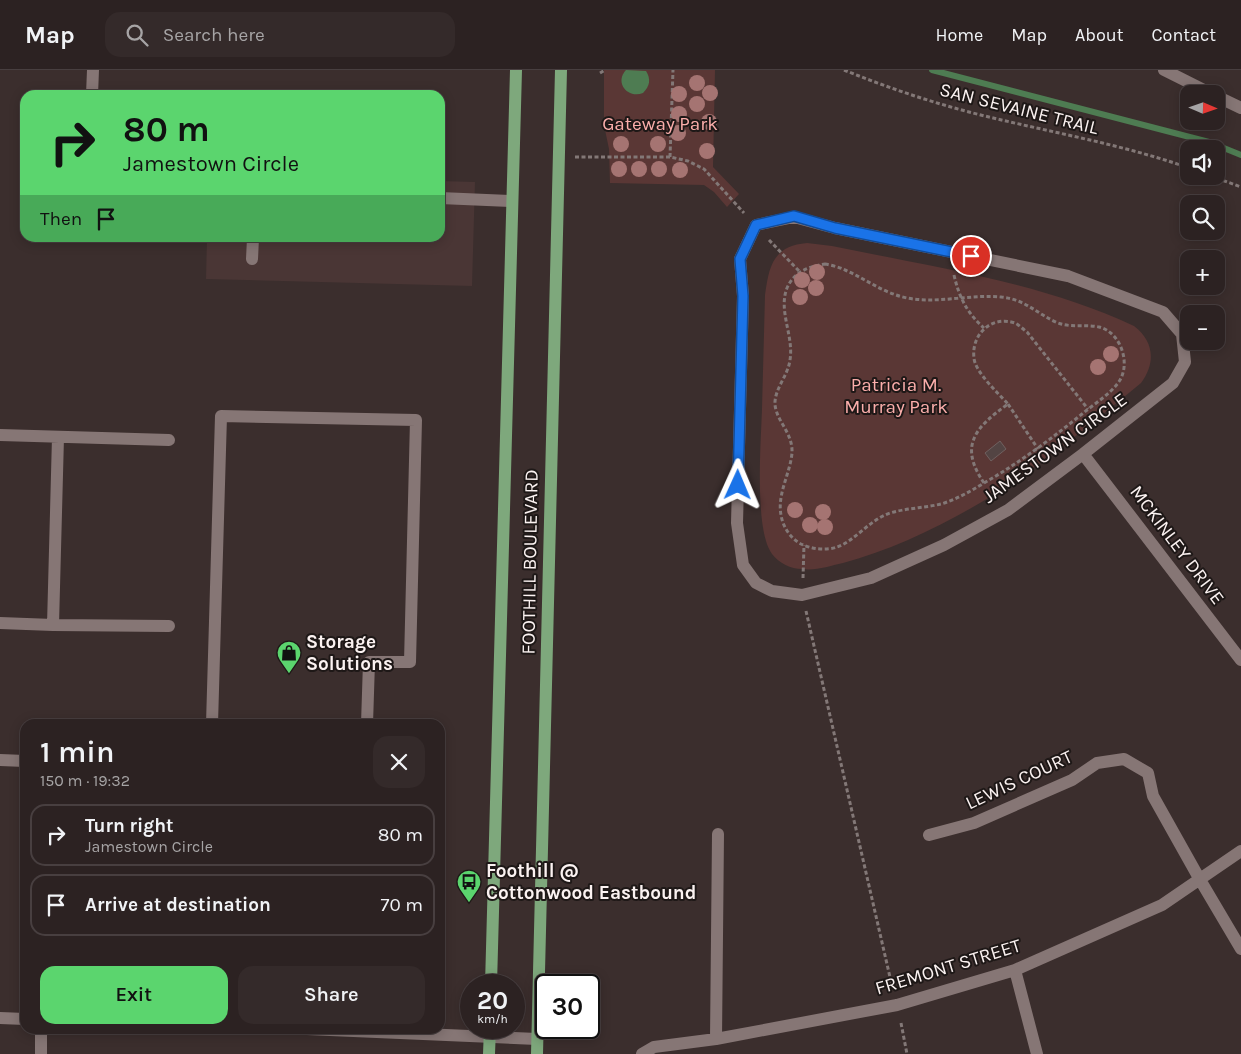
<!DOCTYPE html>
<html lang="en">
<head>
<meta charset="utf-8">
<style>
	body { margin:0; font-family:Karla,sans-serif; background:#342a2a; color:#f1f3f6; height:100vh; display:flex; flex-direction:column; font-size:19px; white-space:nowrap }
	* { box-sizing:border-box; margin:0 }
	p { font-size:16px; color:#a6a4a5 }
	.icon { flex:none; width:28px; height:28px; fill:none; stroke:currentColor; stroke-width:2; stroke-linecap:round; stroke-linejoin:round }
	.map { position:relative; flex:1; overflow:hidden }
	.side { position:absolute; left:20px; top:649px; width:425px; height:315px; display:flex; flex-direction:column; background:#2c2222; border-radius:15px; box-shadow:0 2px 12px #0003,0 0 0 1px #483f40 }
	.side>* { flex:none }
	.top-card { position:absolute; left:20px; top:20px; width:425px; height:152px; border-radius:15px; box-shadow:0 2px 12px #0003,0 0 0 1px #483f40; background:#5bd56e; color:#111; overflow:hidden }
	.needle { width:32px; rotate:92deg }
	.buttons { position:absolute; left:1180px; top:15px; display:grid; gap:10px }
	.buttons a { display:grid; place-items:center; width:45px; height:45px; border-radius:10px; background:#2c2222; box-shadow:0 2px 12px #0003,0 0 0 1px #483f40; font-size:25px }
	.speed { position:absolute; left:460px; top:904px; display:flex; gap:10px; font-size:25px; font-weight:700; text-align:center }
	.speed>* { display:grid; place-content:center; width:65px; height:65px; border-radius:50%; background:#2c2222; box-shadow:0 2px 12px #0003,0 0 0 1px #483f40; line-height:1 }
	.speed small { font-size:12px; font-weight:400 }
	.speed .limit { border:2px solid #111; border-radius:8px; background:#fff; color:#111 }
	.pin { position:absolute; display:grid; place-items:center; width:42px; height:42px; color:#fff; margin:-21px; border:2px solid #fff; border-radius:50%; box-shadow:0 1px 5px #0007 }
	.me { position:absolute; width:55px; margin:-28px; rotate:1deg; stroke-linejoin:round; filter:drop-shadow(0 0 4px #0008) }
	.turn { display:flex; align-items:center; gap:18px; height:105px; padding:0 20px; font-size:22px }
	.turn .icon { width:65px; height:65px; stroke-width:2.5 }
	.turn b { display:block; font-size:35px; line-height:42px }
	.then { display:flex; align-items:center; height:48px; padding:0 20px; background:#0003; gap:10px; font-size:19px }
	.round { display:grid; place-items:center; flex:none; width:52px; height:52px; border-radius:15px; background:#342a2a }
	.overview { display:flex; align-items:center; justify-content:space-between; height:85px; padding:0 20px }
	h1 { font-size:30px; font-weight:600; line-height:38px }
	.cta { display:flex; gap:10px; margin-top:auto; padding:10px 20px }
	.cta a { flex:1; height:58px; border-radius:15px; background:#5bd56e; color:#111; font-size:20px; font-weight:600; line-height:58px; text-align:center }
	.cta a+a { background:#342a2a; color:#f1f3f6 }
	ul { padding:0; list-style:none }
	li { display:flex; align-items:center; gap:15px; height:62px; margin:0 10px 8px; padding:0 10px; border:2px solid #483f40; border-radius:15px }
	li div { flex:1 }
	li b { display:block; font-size:19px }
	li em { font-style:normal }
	header { display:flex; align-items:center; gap:30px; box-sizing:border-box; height:70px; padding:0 25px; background:#2c2222; border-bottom:1px solid #483f40 }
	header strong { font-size:24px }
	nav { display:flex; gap:28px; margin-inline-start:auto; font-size:18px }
	.search { width:350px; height:45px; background:#342a2a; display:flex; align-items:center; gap:12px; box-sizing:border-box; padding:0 18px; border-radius:15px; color:#a6a4a5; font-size:19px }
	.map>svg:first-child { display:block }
</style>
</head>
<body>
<header>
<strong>Map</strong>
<div class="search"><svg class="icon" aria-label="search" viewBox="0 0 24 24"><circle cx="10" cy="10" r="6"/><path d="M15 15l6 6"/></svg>Search here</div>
<nav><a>Home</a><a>Map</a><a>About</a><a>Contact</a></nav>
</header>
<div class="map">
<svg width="1241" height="984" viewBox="0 0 1241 984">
	<rect width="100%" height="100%" fill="#3b2e2d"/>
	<path fill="#4a3635" d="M440,111L475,112L472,216L206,209L207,168H440Z"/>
	<path fill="#5a3735" d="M604,0H715L713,97L739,124L727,137L714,122L704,115L610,113L609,79L604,55Z
		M807,173L832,176C933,197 1040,212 1134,256C1154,271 1156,293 1141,313C1103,344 1065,376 1025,404C972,441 906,476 843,493C829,496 816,501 802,499C791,499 779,493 772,484C754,460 761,371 762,339C763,301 764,263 765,225C769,196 773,176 807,173Z"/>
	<path fill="#4e7c52" d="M626,0L646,1C651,9 650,16 643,23C628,29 614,13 626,0Z"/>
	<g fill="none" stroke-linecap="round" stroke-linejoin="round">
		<path stroke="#4e7c52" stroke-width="6" d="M932,0L1209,72L1241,85"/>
	</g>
	<path fill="#534443" stroke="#706160" d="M1000,371L1006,379L991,391L985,383Z"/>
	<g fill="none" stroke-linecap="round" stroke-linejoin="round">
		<path stroke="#837877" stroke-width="3" stroke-dasharray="4 2.5" stroke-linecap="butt" d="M844,0C891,19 939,35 989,47C1055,63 1124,75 1189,98
			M600,3L605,0
			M575,87H670L688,91L704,99L744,143
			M670,87L673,0
			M1211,106L1241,117
			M769,170L800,202
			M825,194C831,195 839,197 845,200C866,209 883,223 907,228C938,234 970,224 1001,227C1025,229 1037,244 1058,253C1071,258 1086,254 1099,257C1121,262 1132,295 1118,313C1109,325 1094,334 1082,344C1051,369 1019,393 984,413C976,418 969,422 961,426C955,429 948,432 941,434C924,438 907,438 890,443C869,450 855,471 837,477C826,481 811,479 801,474C790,468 783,457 781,445C777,424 790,404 792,383C793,363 777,352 775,335C774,319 788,306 790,290C794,266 778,241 787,218C794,202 809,196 825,194Z
			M954,205C959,227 967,243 984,258
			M1008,334L1038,379
			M984,413C958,375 976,357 1008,334C998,323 975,302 974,288C971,265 991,245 1015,253C1019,255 1023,259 1027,262L1088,339
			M803,508L804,475
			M806,541L892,916
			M901,953L907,984"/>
		<path stroke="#867675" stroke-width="12" d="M1164,0L1212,24
			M92,25L93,0
			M1216,26L1241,38
			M440,128L512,131
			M794,147L835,158L1068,206L1163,242L1182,264L1185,292L1173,313L1083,384L1008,440L944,475L871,508L802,525L772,521L756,513L743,495L737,453L743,226L740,189L756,155Z
			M252,189L253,168
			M0,365L169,370
			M58,367L53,555L169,556
			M1083,384L1241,590
			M0,553L53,555
			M212,654L221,346L416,350L410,592H369L367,654
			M0,690L25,691
			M929,765L974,753L1072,710L1097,693L1124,689L1148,703L1153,726L1199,808L1241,879
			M1015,900L1037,984
			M0,948L25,949
			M307,959L537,969
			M716,969L718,764
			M41,984V959
			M642,984L654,977L716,969L897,935L1015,900L1162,835L1241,781"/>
		<path stroke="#7ea87c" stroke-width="12" d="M491,915L516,0
			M489,984L490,958
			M537,984L561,0"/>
	</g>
	<g fill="#a57472">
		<circle cx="697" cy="13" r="8"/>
		<circle cx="710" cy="23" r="8"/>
		<circle cx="679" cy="24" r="8"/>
		<circle cx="697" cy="34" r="8"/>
		<circle cx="679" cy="44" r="8"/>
		<circle cx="709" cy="52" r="8"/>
		<circle cx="678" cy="63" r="8"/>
		<circle cx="621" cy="74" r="8"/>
		<circle cx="658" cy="74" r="8"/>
		<circle cx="707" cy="81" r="8"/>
		<circle cx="619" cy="99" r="8"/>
		<circle cx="639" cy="99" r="8"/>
		<circle cx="659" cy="99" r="8"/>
		<circle cx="680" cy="100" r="8"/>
		<circle cx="817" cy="202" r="8"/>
		<circle cx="802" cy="210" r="8"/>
		<circle cx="816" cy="218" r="8"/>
		<circle cx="800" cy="227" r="8"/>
		<circle cx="1111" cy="284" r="8"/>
		<circle cx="1098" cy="297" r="8"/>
		<circle cx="795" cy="440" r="8"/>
		<circle cx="823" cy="442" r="8"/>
		<circle cx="810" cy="455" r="8"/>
		<circle cx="825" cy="457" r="8"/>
	</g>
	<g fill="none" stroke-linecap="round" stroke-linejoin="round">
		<defs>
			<path id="route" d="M738,415L743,226L740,189L756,155L794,146L835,158L971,186"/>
		</defs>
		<use href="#route" stroke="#114b97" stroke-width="12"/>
		<use href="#route" stroke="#1a73e8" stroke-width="9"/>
	</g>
	<defs>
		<symbol id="shop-pin" viewBox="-11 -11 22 30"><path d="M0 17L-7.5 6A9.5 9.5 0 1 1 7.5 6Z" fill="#5bd56e" stroke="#1e1817"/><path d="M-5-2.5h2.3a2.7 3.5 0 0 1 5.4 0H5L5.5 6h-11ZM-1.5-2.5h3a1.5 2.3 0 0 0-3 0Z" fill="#111"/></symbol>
		<symbol id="bus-pin" viewBox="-11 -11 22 30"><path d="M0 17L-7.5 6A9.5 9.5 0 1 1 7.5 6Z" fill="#5bd56e" stroke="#1e1817"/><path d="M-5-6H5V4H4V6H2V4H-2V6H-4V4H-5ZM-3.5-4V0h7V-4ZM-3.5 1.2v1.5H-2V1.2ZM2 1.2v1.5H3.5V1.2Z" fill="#111"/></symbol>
	</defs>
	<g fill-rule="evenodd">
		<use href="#shop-pin" x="275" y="569" width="28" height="38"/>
		<use href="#bus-pin" x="455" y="798" width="28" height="38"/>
	</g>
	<g text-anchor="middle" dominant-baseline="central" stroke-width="4" stroke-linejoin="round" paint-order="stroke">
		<g font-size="19" fill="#fbf2f1" stroke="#1e1817">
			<text transform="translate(1019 39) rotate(14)">SAN SEVAINE TRAIL</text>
			<text transform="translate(1055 378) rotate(-36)">JAMESTOWN CIRCLE</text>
			<text transform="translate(1177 475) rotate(53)">MCKINLEY DRIVE</text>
			<text transform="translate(530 492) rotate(-89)">FOOTHILL BOULEVARD</text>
			<text transform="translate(1019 710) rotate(-25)">LEWIS COURT</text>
			<text transform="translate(948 897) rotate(-17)">FREMONT STREET</text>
		</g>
		<g font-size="19" fill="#fbaeab" stroke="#1e1817">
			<text x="660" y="54">Gateway Park</text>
			<text x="896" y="315">Patricia M.<tspan x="896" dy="22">Murray Park</tspan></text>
		</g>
		<g font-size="19" font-weight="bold" fill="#fbf2f1" stroke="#1e1817" text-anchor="start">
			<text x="306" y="572">Storage<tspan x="306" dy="22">Solutions</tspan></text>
			<text x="486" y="801">Foothill @<tspan x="486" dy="22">Cottonwood Eastbound</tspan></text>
		</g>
	</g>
</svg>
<div class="buttons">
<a><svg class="needle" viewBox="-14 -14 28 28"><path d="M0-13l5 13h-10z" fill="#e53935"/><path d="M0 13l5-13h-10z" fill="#a6a4a5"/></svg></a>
<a><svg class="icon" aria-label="sound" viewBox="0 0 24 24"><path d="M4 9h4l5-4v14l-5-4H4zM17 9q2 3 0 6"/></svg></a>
<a><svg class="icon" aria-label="search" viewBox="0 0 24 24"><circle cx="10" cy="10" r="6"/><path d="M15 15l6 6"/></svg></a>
<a>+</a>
<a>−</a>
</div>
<div class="speed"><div>20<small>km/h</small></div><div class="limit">30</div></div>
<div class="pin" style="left:971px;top:186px;background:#d93025"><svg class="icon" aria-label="arrive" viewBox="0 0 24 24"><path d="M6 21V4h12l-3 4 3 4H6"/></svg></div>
<svg class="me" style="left:738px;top:415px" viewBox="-20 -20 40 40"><path d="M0-17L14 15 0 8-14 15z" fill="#1a73e8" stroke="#fff" stroke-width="4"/></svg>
<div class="top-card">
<div class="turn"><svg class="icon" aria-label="right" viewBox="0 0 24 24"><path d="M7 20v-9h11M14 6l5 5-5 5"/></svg><div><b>80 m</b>Jamestown Circle</div></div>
<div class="then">Then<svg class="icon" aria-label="arrive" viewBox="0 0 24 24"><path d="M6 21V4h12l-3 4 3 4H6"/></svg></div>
</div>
<section class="side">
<div class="overview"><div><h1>1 min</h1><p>150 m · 19:32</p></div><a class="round"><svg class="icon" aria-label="close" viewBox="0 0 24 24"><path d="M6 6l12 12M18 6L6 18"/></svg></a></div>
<ul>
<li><svg class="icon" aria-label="right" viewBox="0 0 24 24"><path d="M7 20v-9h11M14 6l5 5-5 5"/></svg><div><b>Turn right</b><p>Jamestown Circle</p></div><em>80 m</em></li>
<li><svg class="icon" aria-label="arrive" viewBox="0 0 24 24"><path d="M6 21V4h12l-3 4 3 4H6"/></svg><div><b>Arrive at destination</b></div><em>70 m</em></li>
</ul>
<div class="cta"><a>Exit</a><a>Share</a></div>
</section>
</div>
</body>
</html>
